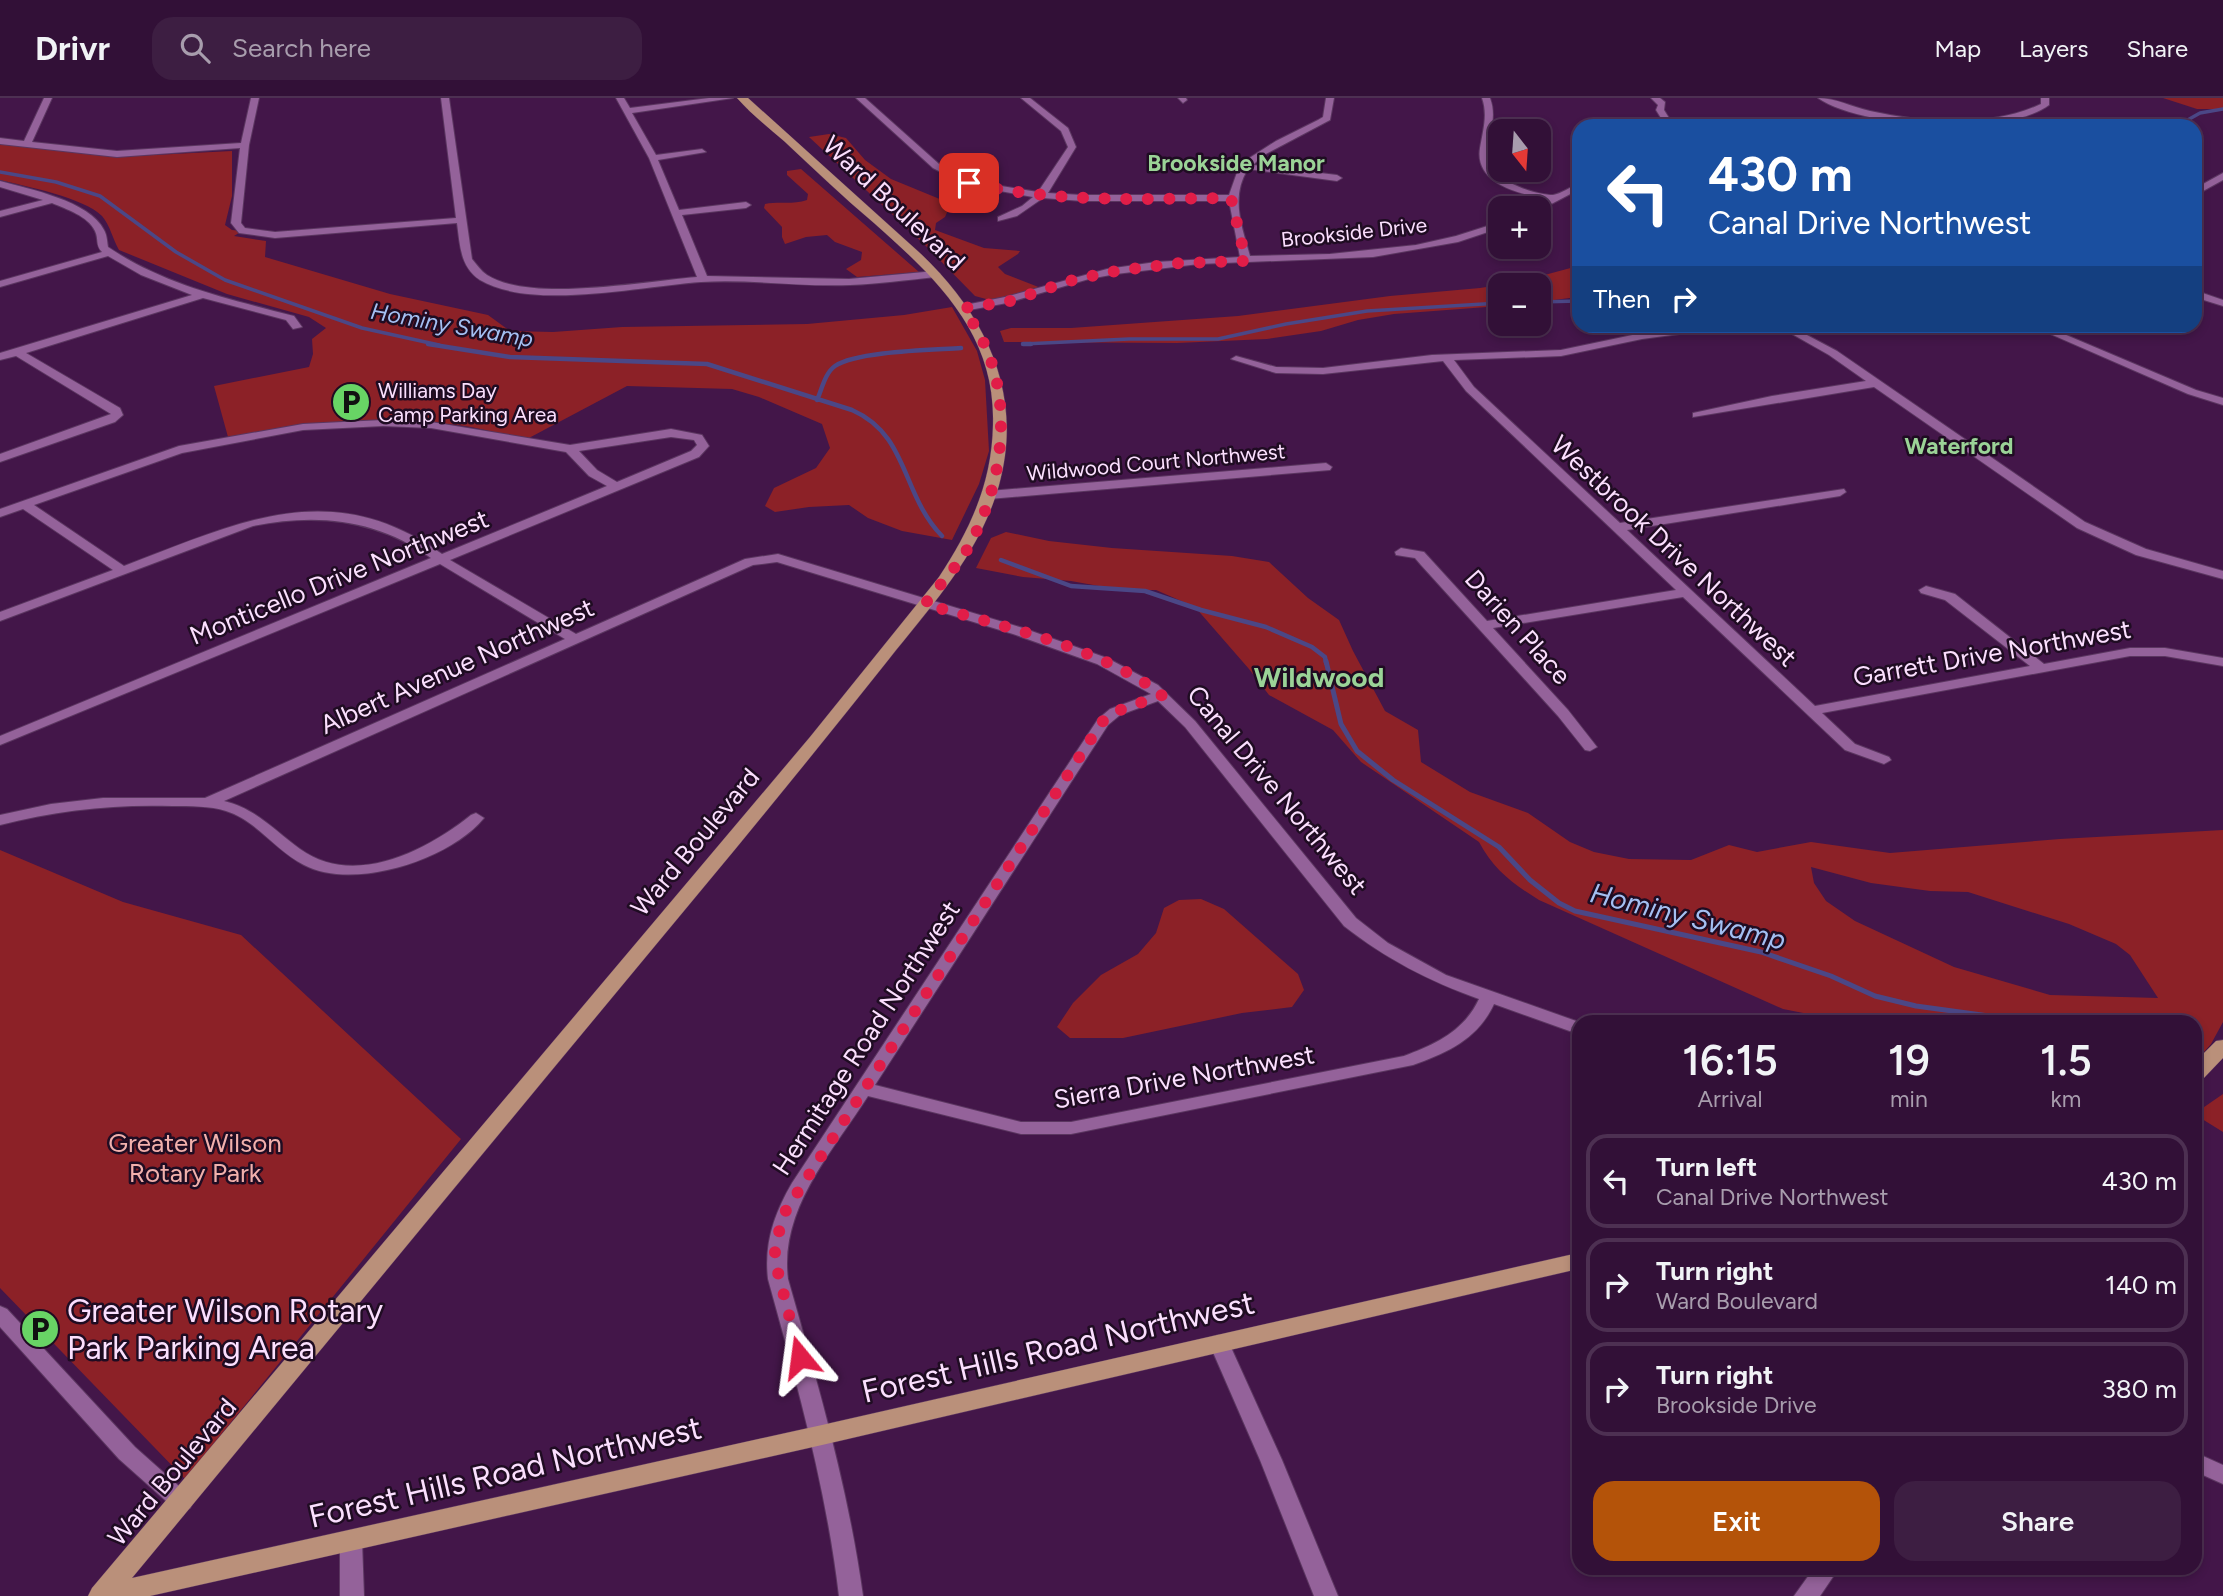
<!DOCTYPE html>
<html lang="en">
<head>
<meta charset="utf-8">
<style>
	body { margin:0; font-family:Figtree,sans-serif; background:#3d1e42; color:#f1f3f6; height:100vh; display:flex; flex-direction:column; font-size:26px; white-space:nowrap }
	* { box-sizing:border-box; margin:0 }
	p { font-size:23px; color:#a89dad }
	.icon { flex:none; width:38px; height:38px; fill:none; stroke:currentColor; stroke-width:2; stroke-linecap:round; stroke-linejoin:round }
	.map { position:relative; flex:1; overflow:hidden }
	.panel { position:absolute; left:1572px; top:917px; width:630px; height:560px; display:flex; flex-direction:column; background:#321037; border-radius:21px; box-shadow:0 4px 10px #0003,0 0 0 2px #4d3052 }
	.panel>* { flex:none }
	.guide { position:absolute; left:1572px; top:21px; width:630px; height:214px; border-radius:21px; box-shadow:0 4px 10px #0003,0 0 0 2px #4d3052; background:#1a4fa0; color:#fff; overflow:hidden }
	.needle { width:46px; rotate:163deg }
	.buttons { position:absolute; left:1488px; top:21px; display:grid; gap:14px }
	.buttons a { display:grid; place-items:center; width:63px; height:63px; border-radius:14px; background:#321037; box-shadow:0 4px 10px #0003,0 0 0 2px #4d3052; font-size:35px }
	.pin { position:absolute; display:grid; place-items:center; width:60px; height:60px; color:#fff; margin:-30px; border-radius:14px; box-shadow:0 4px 10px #0006 }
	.me { position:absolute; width:77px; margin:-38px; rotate:344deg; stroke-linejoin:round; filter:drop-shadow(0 0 5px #0008) }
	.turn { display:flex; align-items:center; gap:24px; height:147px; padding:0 21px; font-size:32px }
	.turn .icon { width:91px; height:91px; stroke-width:2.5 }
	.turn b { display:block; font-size:49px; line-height:60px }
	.then { display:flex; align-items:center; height:66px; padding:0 21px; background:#0003; gap:14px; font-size:26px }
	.eta { display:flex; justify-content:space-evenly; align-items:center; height:119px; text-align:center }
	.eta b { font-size:42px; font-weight:600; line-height:49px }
	.button { display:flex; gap:14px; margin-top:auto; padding:14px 21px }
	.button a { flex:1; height:80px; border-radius:21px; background:#b45309; color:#fff; font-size:28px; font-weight:600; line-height:80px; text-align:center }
	.button a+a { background:#3d1e42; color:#f1f3f6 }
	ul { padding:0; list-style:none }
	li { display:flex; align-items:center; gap:21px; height:94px; margin:0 14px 10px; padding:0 7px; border:4px solid #4d3052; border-radius:21px }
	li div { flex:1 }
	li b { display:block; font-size:26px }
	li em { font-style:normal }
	header { display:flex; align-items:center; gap:42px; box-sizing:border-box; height:98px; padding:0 35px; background:#321037; border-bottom:2px solid #4d3052 }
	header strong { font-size:33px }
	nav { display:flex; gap:38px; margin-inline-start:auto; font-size:24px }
	.search { width:490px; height:63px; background:#3d1e42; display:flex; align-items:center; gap:18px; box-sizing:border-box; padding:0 24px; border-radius:21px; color:#a89dad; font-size:26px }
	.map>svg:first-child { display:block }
</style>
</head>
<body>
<header>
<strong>Drivr</strong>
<div class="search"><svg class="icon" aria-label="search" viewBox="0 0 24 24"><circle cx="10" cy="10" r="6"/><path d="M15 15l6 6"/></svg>Search here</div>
<nav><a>Map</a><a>Layers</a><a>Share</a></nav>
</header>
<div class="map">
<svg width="2223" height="1498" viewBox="0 0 2223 1498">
	<rect width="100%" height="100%" fill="#431649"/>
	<path fill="#8c2127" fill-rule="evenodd" d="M2163,0H2223V11H2197Z
		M829,36L846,40L865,62L891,81L947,104L949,110L945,119L936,125L935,132L984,150L1020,153L1018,156L998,169L1005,176L1041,190L997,204L975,198L924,146L809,39Z
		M0,46L114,59L232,53V98L225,127L232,132L242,133L234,138L266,143L265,159L390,196L488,217L510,233L553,234L622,229L807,226L904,217L952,209L977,253L985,282L989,353L979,386L952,442L902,433L868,420L849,407L809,409L775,414L765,408L774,390L816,370L830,350L822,326L759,299L732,291L627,288L527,341C504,337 481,330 458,327C381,319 305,327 228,339L214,288L309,269L313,256L312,241L326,230L309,219L227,196L119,152C113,142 110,127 102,118C85,100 25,88 0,82Z
		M801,71L919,174L857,179L846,171L861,162L862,154L835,144L827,137L806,139L785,146L782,139V129L764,110L765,106C779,103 793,107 807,102L808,96L787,77V73Z
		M1578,168V199L1538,204V187H1500V208L1394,216L1358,222L1321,233L1267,241L1177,245L1004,244L1000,233L1011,230H1071L1238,218L1390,198L1480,190L1518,184Z
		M1006,434L1049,443L1112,450L1232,458L1269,464L1308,500L1339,522L1353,553L1385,613L1418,632L1421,664L1470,694L1528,715L1570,744L1594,754L1629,761L1691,762L1729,747L1757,754L1811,744L1890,755L2060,741L2223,732V924L2211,946L2195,964L2194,924L1839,922L1783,911L1539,802C1513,786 1494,772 1479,744L1361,664L1333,632L1269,597L1249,571L1195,509L1156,492H1121L1071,483L1023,479L976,470L991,440ZM1811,769L1871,785L1930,793L1968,794L2069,826L2116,846L2130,857L2158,900L2050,897L1954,869L1855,823L1826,803L1814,785Z
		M0,752L123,804L241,837L461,1041L185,1381L0,1190Z
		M1201,801L1224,811L1298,876L1304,892L1292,909L1242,915L1123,940H1070L1057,929L1073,905L1101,877L1138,856L1156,835L1164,810L1179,802Z
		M2223,996V1034L2194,1016Z"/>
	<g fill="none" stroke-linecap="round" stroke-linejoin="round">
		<path stroke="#4b4786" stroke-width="3.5" d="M2177,28L2200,15L2223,11
			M0,74L56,84L100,98L176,154L225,182L362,230L439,247
			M1538,204L1578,203
			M1023,246L1129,241H1218L1286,226L1367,213L1500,205"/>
		<path stroke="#4b4786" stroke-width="4.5" d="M428,246L510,259L707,266L852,312C909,337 901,396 942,438
			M1023,246H1031
			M817,302C822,291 825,275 835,268C857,253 933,252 961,250
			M1001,462L1071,488L1145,493L1201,512L1266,529L1312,549L1325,559L1326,565"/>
		<path stroke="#4b4786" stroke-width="5" d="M1326,563L1341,626L1357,653L1393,682L1499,749L1530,782L1559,805L1575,813L1761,854L1831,878L1875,898L1916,908L2033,924"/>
		<defs>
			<path id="minor" d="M44,0H52L32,44L117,53L241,45L251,0H259L249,47L241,125L245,130L275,134L456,120L441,0H449L472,161C477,167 481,173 487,177C531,205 645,183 697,179L649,60L616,0H624L630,10L709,0H733L632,15L656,57L702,51L706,54L658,62L679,112L746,104L751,107L746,110L682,117L707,178L849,181L935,173L940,176L935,179C907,182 878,186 850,187C801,189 751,181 701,184C642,188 532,213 480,182C460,169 460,147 457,125L275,140L239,135L231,125L240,50L117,59L0,46V40L24,43Z
				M856,0H865L939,66L971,83L1038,94L1068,49L1061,33L1021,0H1030L1068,30L1076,49L1048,95L1082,97H1229L1240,66L1276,43L1318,22L1323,19L1326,0H1334L1330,22L1262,58L1253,67L1337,77L1342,80L1337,83L1248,71C1230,99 1242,129 1250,158L1330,156L1416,147L1456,138L1500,124V130L1458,144L1373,159L1199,166L1116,176L1089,181L1007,205L964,213L959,210L960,208L1005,199L1107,171L1156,164L1240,159L1229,103H1082L1043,100L1017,118L998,123V119L1022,108L1033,99L966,87L933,70Z
				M1178,0H1186L1187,2L1183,5Z
				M1482,0H1490C1498,21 1487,38 1488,59C1488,81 1534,97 1553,97C1561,96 1570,89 1578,86V92L1538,113V110H1532L1547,101C1520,96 1474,86 1480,50C1483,32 1488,17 1482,0Z
				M1651,0H1660L1665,4L1664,12L1674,28H1666L1656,12L1658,7Z
				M1818,0C1836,0 1852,9 1870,13C1924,25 1990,30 2041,6V0H2049V7C2007,39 1860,30 1818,0Z
				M2223,75V82L2194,98V91Z
				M0,83C29,91 90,103 104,132C107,137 107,143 108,149C164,187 229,201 294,218L302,229L293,231L286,222L203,200L26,255L120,310L123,317L115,324L0,364V356L111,316L16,258L0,262V255L192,197L141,177L108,158L0,189V183L102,154C95,147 99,141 95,133C88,118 66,111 52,105L0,119V113L43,102L0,89Z
				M2194,192L2223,202V208L2194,199Z
				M1697,228H1722L1717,231L1642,241L1561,258L1454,262L1474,289L1620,425L1844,391L1846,394L1840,398L1627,432L1815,608L2030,568L1945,502L1921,495L1919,492L1926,488L1955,496L2044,566L2130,550H2165L2223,560V568L2165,558H2130L1822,615L1855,646L1889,659L1891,662L1884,666L1845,652L1683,499L1493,530L1568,612L1597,649L1590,653L1585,652L1558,618L1421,467L1415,460L1396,457L1395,454L1401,450L1424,454L1487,523L1676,492L1466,293L1443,263L1323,276L1276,275L1231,261L1236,258L1276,269L1323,270L1432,257L1561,252L1642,235Z
				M1778,228H1790L1837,253L2085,424L2146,451L2223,473V481L2136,457L2077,430L1874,289L1693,319V315L1772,298L1866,283L1829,257Z
				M2032,228H2045L2196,292L2223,300V307L2188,296Z
				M383,322L431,324L570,347L671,331L702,337L709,348L699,359L450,462L576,536L745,461L778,456L1023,530L1107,560L1158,587L1195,623L1356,820L1388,845L1446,877L1579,924L1578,936L1494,906C1478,941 1447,955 1413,967L1071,1036H1021L868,998C833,1053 779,1111 788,1181C818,1287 848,1389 863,1498H839C826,1389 797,1286 768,1181C764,1145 774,1116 792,1085L1098,621L1110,611L1151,596L1097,566L1013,536L777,464L753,467L224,703C255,710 275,733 300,751C354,790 426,753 471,717L476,715L484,720C450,762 353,793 304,767C276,753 256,722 226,713C210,708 190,708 173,708C114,706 58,712 0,727V717L51,706L103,700H205L565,541L440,466L0,647V638L431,460C377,421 317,415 253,428L0,523V514L113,472L23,411L0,419V411L179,348L303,326ZM383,328L431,330L566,354L589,378L607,388L442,456C330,376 236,426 124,468L34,407L182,355L303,332ZM671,339L694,342L697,347L691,353L617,384L597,372L579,353ZM1158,603L1185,629L1344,828C1386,861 1429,883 1479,901C1464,933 1436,946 1404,958L1071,1024H1021L875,987L1108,627L1120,617Z
				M1326,365L1332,369L1330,372L989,401L983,397L989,393Z
				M0,1208L7,1211L135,1349L190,1398L193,1404L190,1410L182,1413L174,1410L119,1361L0,1229Z
				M1219,1237L1226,1239L1229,1245L1282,1362L1338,1498H1314L1260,1362L1209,1245L1212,1239Z
				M2194,1354L2223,1367V1386L2194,1373Z
				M351,1434L359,1436L362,1443L364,1498H340V1443L343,1436Z
				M1814,1470H1839L1820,1498H1794Z"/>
			<path id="major" d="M737,0H748L921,156C986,218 1024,296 999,387C980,455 932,507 889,561C839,624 788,687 737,749C535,992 334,1236 132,1480L822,1327L1578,1155V1171L822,1347L150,1498H88L92,1490L810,639L939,479C970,432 992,385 993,327C996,236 937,181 874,125C843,99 814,71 784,43C768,29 751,16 737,0Z
				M2223,942V960L2201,983L2194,985V965L2216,943Z"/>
		</defs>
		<use href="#minor" stroke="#5b3660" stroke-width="2"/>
		<use href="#major" stroke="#5b3660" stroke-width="1"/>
		<use href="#minor" fill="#94629a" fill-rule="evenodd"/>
		<use href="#major" fill="#ba907a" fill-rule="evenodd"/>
	</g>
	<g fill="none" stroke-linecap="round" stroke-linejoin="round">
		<path stroke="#e11d48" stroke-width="12" stroke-dasharray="0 21.6" d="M800,1259L775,1163V1147L785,1114L1102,624L1115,614L1162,597C1101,549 999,528 925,506C938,489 953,473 965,455C998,400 1012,324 991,263C985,244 974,227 964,210L1007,204L1076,181L1122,172L1181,165L1246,163L1231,100C1143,101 1055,105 969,85"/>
	</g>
	<defs>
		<symbol id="parking-disc" viewBox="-11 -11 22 22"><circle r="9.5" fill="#68d465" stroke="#1f0c22"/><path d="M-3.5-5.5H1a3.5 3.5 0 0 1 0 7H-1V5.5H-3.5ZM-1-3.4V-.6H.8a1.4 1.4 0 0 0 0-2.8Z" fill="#111"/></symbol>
	</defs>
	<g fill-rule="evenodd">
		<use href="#parking-disc" x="329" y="282" width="44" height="44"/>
		<use href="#parking-disc" x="18" y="1209" width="44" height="44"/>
	</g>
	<g text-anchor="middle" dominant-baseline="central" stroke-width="5" stroke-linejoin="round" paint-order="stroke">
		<g font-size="21" fill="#fbdffe" stroke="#1f0c22">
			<text transform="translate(1354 134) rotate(-6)">Brookside Drive</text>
			<text transform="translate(1156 364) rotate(-5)">Wildwood Court Northwest</text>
		</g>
		<g font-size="21" fill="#fbdffe" stroke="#1f0c22" text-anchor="start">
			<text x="378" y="292">Williams Day<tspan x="378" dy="24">Camp Parking Area</tspan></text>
		</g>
		<g font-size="23" font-weight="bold" fill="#9bd397" stroke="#1f0c22">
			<text x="1236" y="65">Brookside Manor</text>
			<text x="1959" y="348">Waterford</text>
		</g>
		<g font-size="23" font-style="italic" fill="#a4bff2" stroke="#1f0c22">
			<text transform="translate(452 227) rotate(10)">Hominy Swamp</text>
		</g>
		<g font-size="26" fill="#fbdffe" stroke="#1f0c22">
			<text transform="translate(894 105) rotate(43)">Ward Boulevard</text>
			<text transform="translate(1674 453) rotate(43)">Westbrook Drive Northwest</text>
			<text transform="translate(339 479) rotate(-22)">Monticello Drive Northwest</text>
			<text transform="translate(1518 529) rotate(48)">Darien Place</text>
			<text transform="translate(1992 555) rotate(-10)">Garrett Drive Northwest</text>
			<text transform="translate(457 568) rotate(-24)">Albert Avenue Northwest</text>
			<text transform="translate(1277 692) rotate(50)">Canal Drive Northwest</text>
			<text transform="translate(695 744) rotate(-50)">Ward Boulevard</text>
			<text transform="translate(866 940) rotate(-57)">Hermitage Road Northwest</text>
			<text transform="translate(1184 979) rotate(-10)">Sierra Drive Northwest</text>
			<text transform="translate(172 1374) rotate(-50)">Ward Boulevard</text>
		</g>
		<g font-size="26" fill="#f2b0ac" stroke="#1f0c22">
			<text x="195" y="1045">Greater Wilson<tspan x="195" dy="30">Rotary Park</tspan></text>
		</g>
		<g font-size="28" font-weight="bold" fill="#9bd397" stroke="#1f0c22">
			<text x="1319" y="579">Wildwood</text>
		</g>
		<g font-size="28" font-style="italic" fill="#a4bff2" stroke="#1f0c22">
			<text transform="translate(1688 818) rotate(14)">Hominy Swamp</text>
		</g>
		<g font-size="32" fill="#fbdffe" stroke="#1f0c22" text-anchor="start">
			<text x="67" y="1213">Greater Wilson Rotary<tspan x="67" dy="37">Park Parking Area</tspan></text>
		</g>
		<g font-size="32" fill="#fbdffe" stroke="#1f0c22">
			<text transform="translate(1058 1249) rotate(-13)">Forest Hills Road Northwest</text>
			<text transform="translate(505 1374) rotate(-13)">Forest Hills Road Northwest</text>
		</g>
	</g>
</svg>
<div class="buttons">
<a><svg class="needle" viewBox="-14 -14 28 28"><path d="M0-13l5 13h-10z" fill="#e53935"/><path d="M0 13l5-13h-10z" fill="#a89dad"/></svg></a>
<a>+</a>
<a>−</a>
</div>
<div class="pin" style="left:969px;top:85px;background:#d93025"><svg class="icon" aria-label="arrive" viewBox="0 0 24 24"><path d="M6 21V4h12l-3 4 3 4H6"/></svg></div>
<svg class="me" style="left:800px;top:1259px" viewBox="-20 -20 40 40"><path d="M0-17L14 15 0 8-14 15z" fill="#e11d48" stroke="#fff" stroke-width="4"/></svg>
<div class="guide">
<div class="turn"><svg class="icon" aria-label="left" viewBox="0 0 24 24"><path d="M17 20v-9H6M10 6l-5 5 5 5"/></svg><div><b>430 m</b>Canal Drive Northwest</div></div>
<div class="then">Then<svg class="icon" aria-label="right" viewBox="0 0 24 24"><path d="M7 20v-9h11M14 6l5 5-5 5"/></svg></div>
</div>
<section class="panel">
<div class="eta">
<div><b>16:15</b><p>Arrival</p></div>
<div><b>19</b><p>min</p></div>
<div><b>1.5</b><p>km</p></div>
</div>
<ul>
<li><svg class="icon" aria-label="left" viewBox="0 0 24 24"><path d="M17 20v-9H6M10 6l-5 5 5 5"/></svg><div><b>Turn left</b><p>Canal Drive Northwest</p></div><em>430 m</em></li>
<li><svg class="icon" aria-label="right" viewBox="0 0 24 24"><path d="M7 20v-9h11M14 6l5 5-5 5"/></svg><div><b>Turn right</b><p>Ward Boulevard</p></div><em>140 m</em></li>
<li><svg class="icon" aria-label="right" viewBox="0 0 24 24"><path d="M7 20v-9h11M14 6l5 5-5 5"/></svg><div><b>Turn right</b><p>Brookside Drive</p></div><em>380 m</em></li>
</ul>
<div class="button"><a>Exit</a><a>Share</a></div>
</section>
</div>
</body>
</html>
